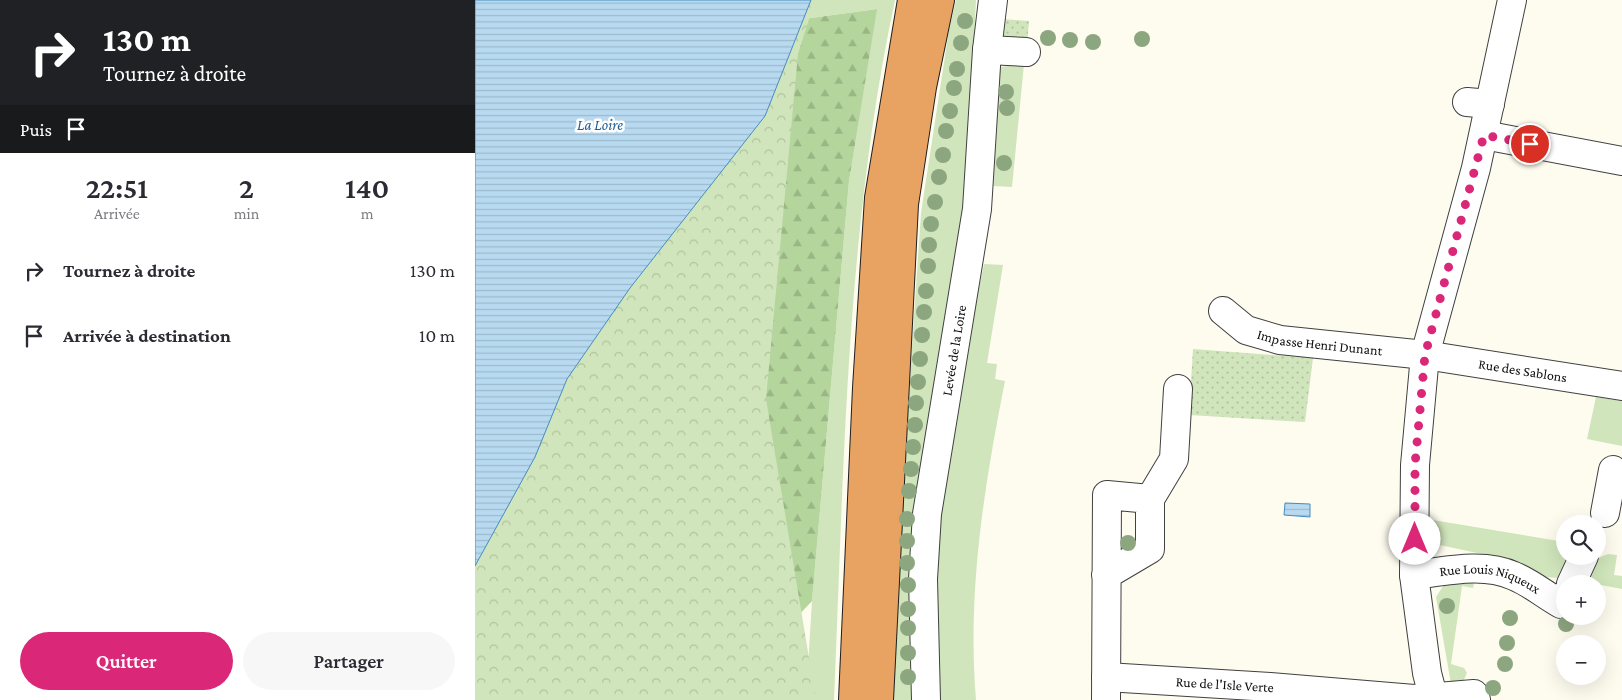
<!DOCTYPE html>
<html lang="fr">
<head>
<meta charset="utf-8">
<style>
	body { margin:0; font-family:"Crimson Pro",serif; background:#f7f7f7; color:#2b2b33; height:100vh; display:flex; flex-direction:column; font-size:19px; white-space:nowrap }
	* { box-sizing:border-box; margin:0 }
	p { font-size:16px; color:#7c7c81 }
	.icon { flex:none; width:28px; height:28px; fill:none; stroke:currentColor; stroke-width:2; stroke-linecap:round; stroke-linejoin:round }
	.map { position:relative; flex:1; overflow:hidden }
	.side { display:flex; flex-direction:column; background:#fff; width:475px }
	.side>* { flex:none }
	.hud { background:#202124; color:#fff; overflow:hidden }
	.controls { position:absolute; left:1081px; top:515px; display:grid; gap:10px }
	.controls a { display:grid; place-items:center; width:50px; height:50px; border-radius:50%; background:#fff; box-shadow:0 5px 20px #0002; font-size:25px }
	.pin { position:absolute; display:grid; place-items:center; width:42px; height:42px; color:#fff; margin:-21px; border:2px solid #fff; border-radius:50%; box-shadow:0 1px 5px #0007 }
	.me { position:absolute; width:55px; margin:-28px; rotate:0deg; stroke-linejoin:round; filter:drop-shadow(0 0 4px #0008) }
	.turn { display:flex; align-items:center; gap:18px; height:105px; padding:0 20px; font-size:22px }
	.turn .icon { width:65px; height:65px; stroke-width:2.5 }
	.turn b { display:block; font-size:35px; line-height:42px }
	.then { display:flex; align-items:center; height:48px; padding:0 20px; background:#0003; gap:10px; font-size:19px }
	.eta { display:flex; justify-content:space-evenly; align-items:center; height:85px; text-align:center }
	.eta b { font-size:30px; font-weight:600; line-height:35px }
	.action { display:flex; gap:10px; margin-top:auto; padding:10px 20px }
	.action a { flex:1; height:58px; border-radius:30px; background:#db2777; color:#fff; font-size:20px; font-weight:600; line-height:58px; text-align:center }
	.action a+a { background:#f7f7f7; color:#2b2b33 }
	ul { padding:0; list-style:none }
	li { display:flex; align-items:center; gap:15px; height:65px; padding:0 20px }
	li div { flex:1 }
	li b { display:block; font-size:19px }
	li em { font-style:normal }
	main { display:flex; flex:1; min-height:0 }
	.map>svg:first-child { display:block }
</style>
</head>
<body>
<main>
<section class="side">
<div class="hud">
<div class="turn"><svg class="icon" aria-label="right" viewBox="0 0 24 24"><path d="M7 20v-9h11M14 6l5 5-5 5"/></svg><div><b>130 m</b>Tournez à droite</div></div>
<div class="then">Puis<svg class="icon" aria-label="arrive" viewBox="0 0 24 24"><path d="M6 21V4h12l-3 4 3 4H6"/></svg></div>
</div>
<div class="eta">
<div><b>22:51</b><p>Arrivée</p></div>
<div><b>2</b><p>min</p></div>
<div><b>140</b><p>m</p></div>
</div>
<ul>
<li><svg class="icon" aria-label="right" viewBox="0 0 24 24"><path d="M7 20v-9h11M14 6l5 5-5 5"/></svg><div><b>Tournez à droite</b></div><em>130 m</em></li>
<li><svg class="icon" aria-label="arrive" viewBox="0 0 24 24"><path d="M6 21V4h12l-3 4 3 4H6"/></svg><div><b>Arrivée à destination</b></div><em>10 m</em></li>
</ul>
<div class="action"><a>Quitter</a><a>Partager</a></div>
</section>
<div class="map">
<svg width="1147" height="700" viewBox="0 0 1147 700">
	<defs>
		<pattern id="forest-firs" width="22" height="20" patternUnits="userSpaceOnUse" patternTransform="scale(1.25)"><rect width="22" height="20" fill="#b4d59c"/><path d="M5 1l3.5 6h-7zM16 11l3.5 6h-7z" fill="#9ab685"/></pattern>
		<pattern id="park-crowns" width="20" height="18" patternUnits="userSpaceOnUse" patternTransform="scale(1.25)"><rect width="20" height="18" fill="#d0e5bb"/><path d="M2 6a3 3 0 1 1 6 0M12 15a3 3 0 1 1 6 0" fill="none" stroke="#b1c3a0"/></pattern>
		<pattern id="garden-dots" width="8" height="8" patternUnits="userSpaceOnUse" patternTransform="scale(1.25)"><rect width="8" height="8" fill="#d0e5bb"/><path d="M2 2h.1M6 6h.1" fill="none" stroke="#b1c3a0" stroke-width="1.8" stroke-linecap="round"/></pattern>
		<pattern id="water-rules" width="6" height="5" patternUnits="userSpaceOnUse" patternTransform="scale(1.25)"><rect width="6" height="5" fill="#b8daf1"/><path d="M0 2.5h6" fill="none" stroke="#9dbacd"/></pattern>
	</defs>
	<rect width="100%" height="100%" fill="#fefbef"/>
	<path fill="#d0e5bb" d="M336,0H420C371,229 369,467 359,700H331L337,601L374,181L401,9L329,19Z
		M481,0H501L493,164L440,700H418L427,494L446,213L474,30Z
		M549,64L537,187L518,186L525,67Z
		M509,264L528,265L512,363L522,364L520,379L530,381C509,487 492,591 501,700H459L455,574L496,324Z
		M1121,397L1147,401V446L1112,439Z
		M952,519L1090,542V556H1100L1084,578L1069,577L1021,557L960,544L951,530Z
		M1133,554L1142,555L1139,575L1147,576V589L1105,581L1118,560Z
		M1000,580L998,588L987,586L976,664L989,668L992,673L987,684H976L961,597L970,583Z"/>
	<path fill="url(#forest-firs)" d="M402,9L374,181L337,601L243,700H230L223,519L329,19Z"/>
	<path fill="url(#park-crowns)" d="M0,0H340L323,54L291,399L341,700H0Z"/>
	<path fill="url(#garden-dots)" d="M528,19L554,21L552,44L527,37Z
		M718,349L838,358L830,422L714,415Z"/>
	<path fill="url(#water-rules)" stroke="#458cc2" d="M0,0H336L290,116L155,288L92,379L60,457L0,566Z
		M810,503L835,504V517L809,515Z"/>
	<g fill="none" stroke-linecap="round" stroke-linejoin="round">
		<defs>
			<g id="minor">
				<path d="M512,50L551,52"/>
				<path d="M992,102L1015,104"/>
				<path d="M1009,135L1147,161"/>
				<path id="s1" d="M748,311L771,330L805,340L950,355L1147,386"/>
				<path d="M675,499L699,459L703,389"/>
				<path d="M1130,513L1138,470"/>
				<path id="s2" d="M939,575C971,571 1009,562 1039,576C1056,583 1070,595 1086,604L1090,595"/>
				<path d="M1096,584L1109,556"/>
				<path id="s3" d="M631,677L795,687L939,699L999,694L1001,700"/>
				<path id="s4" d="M451,700L448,579L452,514L502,209L512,50L518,0"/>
				<path d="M631,700L632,495L675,499V549L631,575"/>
				<path d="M959,700L952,673L939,575L940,465L950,355L1001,168L1037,0"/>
			</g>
			<path id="highway" d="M378,700L392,388L404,198L437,0
				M404,700L429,204L447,87L465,0"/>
		</defs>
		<use href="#minor" stroke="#404040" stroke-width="30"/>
		<use href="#highway" stroke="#1e1e1e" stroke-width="30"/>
		<use href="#minor" stroke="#fff" stroke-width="28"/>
		<use href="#highway" stroke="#e8a363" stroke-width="28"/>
	</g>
	<g fill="#8ca67f">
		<circle cx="490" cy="21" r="8"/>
		<circle cx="573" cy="38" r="8"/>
		<circle cx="667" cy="39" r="8"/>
		<circle cx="595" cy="40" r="8"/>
		<circle cx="618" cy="42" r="8"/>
		<circle cx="486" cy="43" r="8"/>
		<circle cx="482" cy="69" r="8"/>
		<circle cx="479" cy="88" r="8"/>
		<circle cx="531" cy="92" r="8"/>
		<circle cx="532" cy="108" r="8"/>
		<circle cx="475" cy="111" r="8"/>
		<circle cx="471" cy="131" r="8"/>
		<circle cx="468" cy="155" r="8"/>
		<circle cx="529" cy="163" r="8"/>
		<circle cx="464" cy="177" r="8"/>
		<circle cx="460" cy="202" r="8"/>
		<circle cx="456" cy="224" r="8"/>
		<circle cx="454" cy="245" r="8"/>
		<circle cx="453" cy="266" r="8"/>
		<circle cx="451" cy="291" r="8"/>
		<circle cx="449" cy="312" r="8"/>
		<circle cx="447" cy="335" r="8"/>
		<circle cx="445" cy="359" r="8"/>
		<circle cx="443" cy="382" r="8"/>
		<circle cx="441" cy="403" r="8"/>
		<circle cx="440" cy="425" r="8"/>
		<circle cx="438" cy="447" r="8"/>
		<circle cx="436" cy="469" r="8"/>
		<circle cx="434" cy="491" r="8"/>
		<circle cx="432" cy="519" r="8"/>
		<circle cx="432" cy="541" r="8"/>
		<circle cx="653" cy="543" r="8"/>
		<circle cx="432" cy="563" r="8"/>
		<circle cx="433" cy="585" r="8"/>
		<circle cx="972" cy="606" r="8"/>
		<circle cx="433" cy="609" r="8"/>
		<circle cx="1035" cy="618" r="8"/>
		<circle cx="1091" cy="624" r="8"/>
		<circle cx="433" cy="628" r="8"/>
		<circle cx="1032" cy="643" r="8"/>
		<circle cx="433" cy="653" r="8"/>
		<circle cx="1030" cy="664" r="8"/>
		<circle cx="433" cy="677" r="8"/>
		<circle cx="1018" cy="688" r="8"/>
	</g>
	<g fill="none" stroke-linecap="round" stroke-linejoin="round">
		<path stroke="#db2777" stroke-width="9" stroke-dasharray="0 16.2" d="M940,539V465L950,355L1009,135L1055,144"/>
	</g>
	<g text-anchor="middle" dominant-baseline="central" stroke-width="5" stroke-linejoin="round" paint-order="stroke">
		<g font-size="14" fill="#0d0d0d" stroke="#fff">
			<text stroke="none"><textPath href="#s1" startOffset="105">Impasse Henri Dunant</textPath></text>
			<text stroke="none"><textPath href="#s4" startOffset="352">Levée de la Loire</textPath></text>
			<text stroke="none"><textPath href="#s1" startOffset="310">Rue des Sablons</textPath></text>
			<text stroke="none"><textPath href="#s2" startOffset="78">Rue Louis Niqueux</textPath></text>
			<text stroke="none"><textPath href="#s3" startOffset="119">Rue de l'Isle Verte</textPath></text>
		</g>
		<g font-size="15" font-style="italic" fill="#215f95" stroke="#fff">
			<text x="125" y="125">La Loire</text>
		</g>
	</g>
</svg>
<div class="controls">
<a><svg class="icon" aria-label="search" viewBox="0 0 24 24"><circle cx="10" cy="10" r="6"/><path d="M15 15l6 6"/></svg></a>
<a>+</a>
<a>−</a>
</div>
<div class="pin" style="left:1055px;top:144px;background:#d93025"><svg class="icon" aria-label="arrive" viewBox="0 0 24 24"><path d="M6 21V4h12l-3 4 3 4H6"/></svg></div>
<svg class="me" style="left:940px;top:539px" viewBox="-20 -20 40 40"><circle r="19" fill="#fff"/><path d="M0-13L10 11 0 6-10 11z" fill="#db2777"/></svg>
</div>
</main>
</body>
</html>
